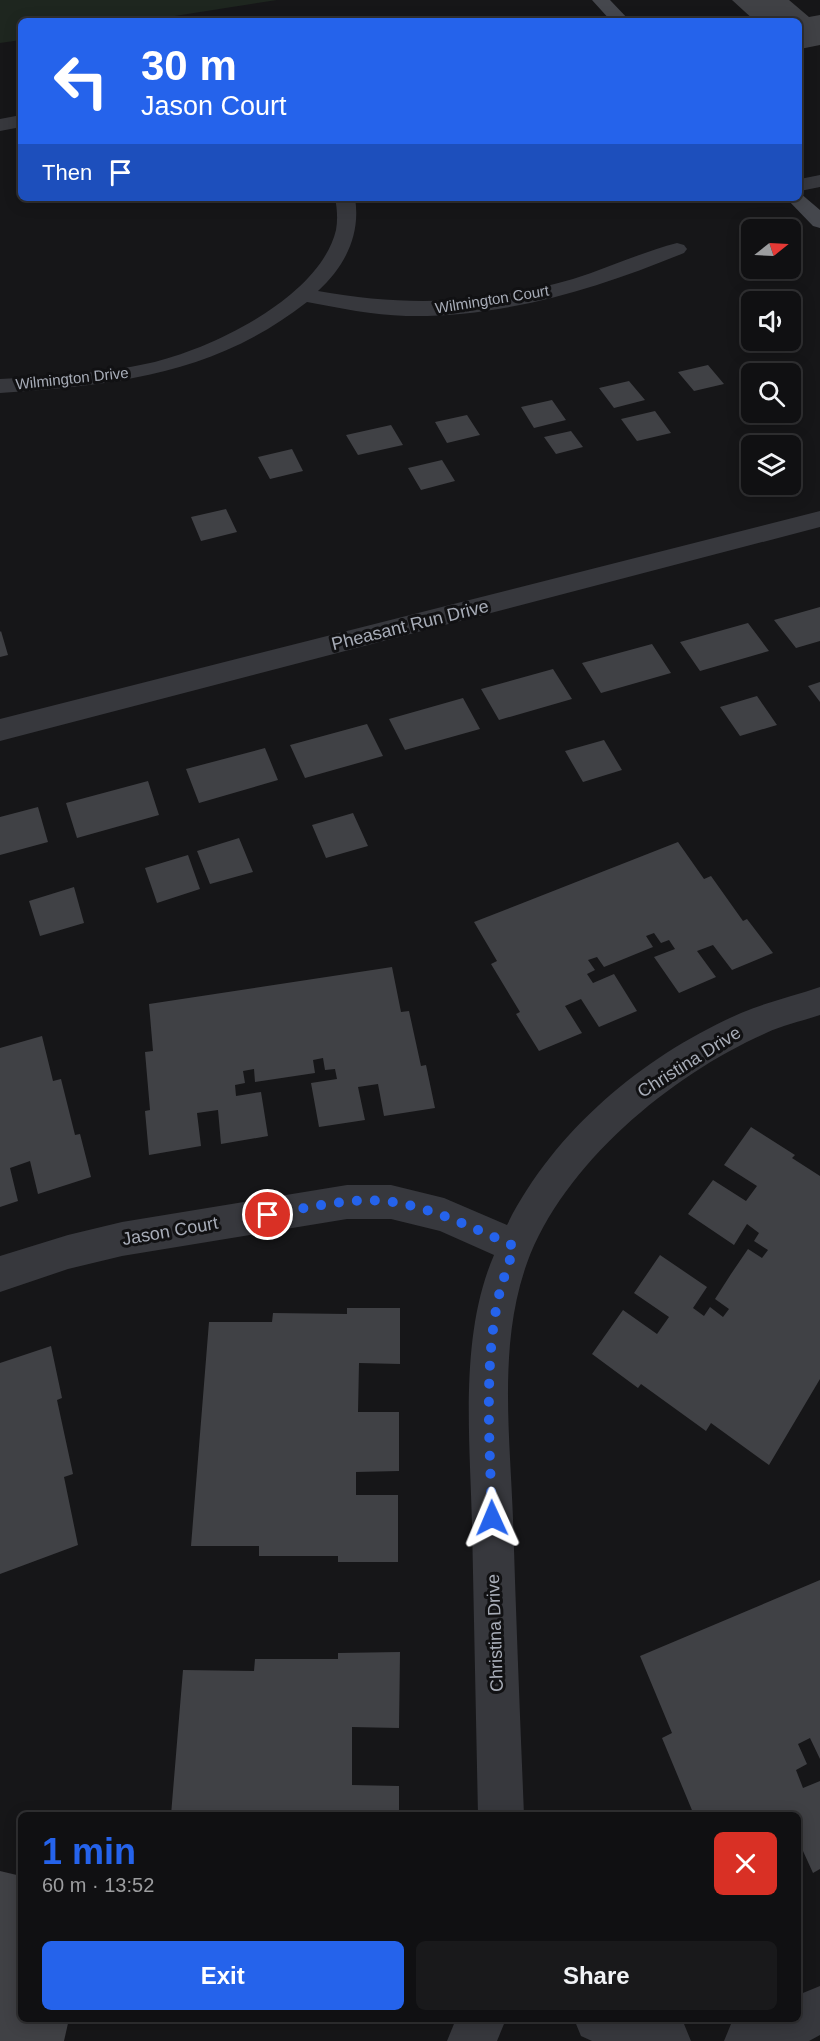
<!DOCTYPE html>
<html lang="en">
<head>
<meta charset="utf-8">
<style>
	body { margin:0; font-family:Helvetica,sans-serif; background:#19191b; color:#f1f3f6; height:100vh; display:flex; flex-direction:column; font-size:22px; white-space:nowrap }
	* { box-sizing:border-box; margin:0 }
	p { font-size:20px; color:#9c9d9f }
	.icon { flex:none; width:33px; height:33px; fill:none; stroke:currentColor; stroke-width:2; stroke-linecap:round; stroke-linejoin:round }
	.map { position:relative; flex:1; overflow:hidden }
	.side { position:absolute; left:18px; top:1812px; width:783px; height:210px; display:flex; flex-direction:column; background:#101012; border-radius:9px; box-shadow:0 3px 15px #0003,0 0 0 2px #303032 }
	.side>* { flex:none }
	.top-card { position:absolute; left:18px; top:18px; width:784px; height:183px; border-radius:9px; box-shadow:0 3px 15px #0003,0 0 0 2px #303032; background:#2563eb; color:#fff; overflow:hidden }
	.needle { width:39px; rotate:72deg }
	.controls { position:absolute; left:741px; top:219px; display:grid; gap:12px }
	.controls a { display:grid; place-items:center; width:60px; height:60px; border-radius:9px; background:#101012; box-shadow:0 3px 15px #0003,0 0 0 2px #303032; font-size:30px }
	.pin { position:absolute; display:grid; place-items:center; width:51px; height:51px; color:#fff; margin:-26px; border:3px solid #fff; border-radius:50%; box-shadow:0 2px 6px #0007 }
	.me { position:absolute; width:66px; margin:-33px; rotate:359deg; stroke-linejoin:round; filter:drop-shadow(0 0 4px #0008) }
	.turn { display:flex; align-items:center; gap:21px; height:126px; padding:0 24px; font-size:27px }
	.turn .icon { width:78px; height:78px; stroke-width:2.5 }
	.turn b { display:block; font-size:42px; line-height:51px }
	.then { display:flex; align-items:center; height:57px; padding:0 24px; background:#0003; gap:12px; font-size:22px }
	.round { display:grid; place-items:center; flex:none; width:63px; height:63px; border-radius:9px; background:#19191b }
	.headline { display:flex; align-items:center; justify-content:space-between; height:102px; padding:0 24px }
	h1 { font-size:36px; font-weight:700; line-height:45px; color:#2563eb }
	.primary-button { display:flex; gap:12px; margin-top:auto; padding:12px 24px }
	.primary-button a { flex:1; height:69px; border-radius:9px; background:#2563eb; color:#fff; font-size:24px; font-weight:700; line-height:69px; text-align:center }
	.primary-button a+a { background:#19191b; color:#f1f3f6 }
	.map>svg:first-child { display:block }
</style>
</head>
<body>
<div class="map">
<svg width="820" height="2041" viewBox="0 0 820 2041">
	<rect width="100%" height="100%" fill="#161618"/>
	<path fill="#1e261f" d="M0,0H277L143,21H21V40L0,43Z"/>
	<path fill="#404145" d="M732,0H789L809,17L820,15V45L800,49V21H755Z
		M708,365L724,384L694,391L678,372Z
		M629,381L645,400L614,408L599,388Z
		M552,400L566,420L534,428L521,407Z
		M655,411L671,433L637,441L621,419Z
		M467,415L480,435L447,443L435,422Z
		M391,425L403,445L358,455L346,435Z
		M571,431L583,447L556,454L544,437Z
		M292,449L303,471L270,479L258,457Z
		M442,460L455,481L421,490L408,468Z
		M226,509L237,532L201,541L191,517Z
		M820,607V641L796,648L774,620Z
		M748,623L769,651L700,671L680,642Z
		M1,631L8,655L0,657V632Z
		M652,644L671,673L601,693L582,663Z
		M553,669L572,699L499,720L481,689Z
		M820,682V702L808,686Z
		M757,696L777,725L740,736L720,707Z
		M463,698L480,729L405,750L389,719Z
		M367,724L383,756L305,778L290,745Z
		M604,740L622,770L583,782L565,751Z
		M265,748L278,780L199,803L186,769Z
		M148,781L159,815L77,838L66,803Z
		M38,807L48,842L0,855V817Z
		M353,813L368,846L326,858L312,825Z
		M239,838L253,872L210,884L197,851Z
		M678,842L704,879L711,876L743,921L747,919L773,953L732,970L713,945L697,951L716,977L679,993L654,957L675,949L669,940L661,943L654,933L646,936L653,947L604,967L597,957L588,960L595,970L587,974L593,983L614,974L637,1011L599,1027L581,999L565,1006L582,1033L539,1051L516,1014L520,1012L491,964L497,961L474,922Z
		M188,855L200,889L157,903L145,868Z
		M74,887L84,923L40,936L29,901Z
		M392,967L401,1012L409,1011L421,1066L426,1065L435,1108L384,1116L378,1084L358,1087L365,1120L319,1127L311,1083L337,1079L335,1069L325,1070L323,1058L313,1060L315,1073L255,1082L254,1069L243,1071L245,1083L235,1085L236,1096L261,1092L268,1136L221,1144L218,1110L197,1113L201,1146L149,1155L145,1111L150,1110L145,1052L153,1051L149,1004Z
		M42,1036L53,1081L61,1079L75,1135L80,1134L91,1177L38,1194L30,1161L10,1168L18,1201L0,1207V1048Z
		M751,1127L795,1155L792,1158L820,1176V1379L769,1465L711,1423L706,1431L641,1384L638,1388L592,1354L623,1310L657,1334L669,1317L634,1293L660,1255L707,1287L693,1308L704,1316L710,1307L723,1317L729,1309L715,1299L731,1274L748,1249L762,1258L768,1250L754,1241L759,1233L747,1224L734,1245L688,1214L713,1180L746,1201L757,1186L724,1165Z
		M347,1308H400V1364L359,1363L358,1412H399V1471L356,1472V1495H398V1562H338V1556H259V1546H191L209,1322H272L273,1313L347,1314Z
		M51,1346L62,1398L57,1400L73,1474L64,1477L78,1545L0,1574V1363Z
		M820,1580V1759L810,1738L798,1744L807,1764L796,1770L803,1788L820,1781V1869L813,1873L798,1840V1815H694L662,1738L672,1733L640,1656Z
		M400,1652L399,1728L352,1727V1785L399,1786V1815H171L183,1670L254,1671L255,1659H338V1653Z
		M0,1871L21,1876V2019H69L64,2041H0Z"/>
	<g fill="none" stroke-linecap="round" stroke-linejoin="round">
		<path fill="#37383d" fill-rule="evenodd" d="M21,115V127L0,131V119Z
			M820,175V187L800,191V179Z
			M335,198H355C361,235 345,266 318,291C407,307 486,304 573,279C608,268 642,252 677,243L684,245L687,249L684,253C596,289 502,318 406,316C373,315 339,308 307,302C214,375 113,385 0,393V379C50,376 101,374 150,363C212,349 320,297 336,230C338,219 337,208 335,198Z
			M820,511V527L0,741V719Z
			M820,987V1015C802,1021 783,1025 766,1033C672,1074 563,1164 527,1263C498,1344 510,1435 513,1519C516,1618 520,1716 524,1815H478C476,1718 474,1621 472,1524C470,1438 459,1336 494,1255L440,1231L391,1219H347L122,1256L68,1269L0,1292V1256L68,1235L122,1222L347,1185H391L444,1198L507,1225C555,1129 645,1055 741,1013C767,1002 794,996 820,987Z
			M820,1986V2035L809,2041H724L731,2024L742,2019H798V1995Z
			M456,2019H506L497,2041H447Z
			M574,2019H673L684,2024L691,2041H592L581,2036Z"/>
		<path fill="#45474d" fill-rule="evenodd" d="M592,0H610L630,21H611Z
			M800,193L820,210V228L813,226L786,198H800Z"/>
	</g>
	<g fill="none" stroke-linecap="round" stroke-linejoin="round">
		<path stroke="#2563eb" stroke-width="10" stroke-dasharray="0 18" d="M268,1215C308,1208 353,1196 393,1202C436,1209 475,1229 514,1246C510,1261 504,1276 500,1291C483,1359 490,1447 492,1518"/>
	</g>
	<g text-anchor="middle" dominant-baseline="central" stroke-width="6" stroke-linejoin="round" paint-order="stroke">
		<g font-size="15" fill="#a8adb8" stroke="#111113">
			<text transform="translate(492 299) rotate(-9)">Wilmington Court</text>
			<text transform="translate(72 378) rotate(-6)">Wilmington Drive</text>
		</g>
		<g font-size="18" fill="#a8adb8" stroke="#111113">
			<text transform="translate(410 625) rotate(-14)">Pheasant Run Drive</text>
			<text transform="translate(689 1062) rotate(-32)">Christina Drive</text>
			<text transform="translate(170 1231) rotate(-10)">Jason Court</text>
			<text transform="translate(495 1633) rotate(-92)">Christina Drive</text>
		</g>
	</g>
</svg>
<div class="controls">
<a><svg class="needle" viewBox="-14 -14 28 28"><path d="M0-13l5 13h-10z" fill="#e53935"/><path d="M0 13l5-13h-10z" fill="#9c9d9f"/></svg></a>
<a><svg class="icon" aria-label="sound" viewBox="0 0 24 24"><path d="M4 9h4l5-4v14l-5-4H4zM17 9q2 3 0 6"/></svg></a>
<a><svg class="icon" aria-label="search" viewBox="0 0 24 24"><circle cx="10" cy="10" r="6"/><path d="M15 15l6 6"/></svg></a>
<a><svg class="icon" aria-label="layers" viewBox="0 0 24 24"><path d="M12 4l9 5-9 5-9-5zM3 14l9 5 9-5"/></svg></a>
</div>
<div class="pin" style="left:268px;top:1215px;background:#d93025"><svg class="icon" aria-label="arrive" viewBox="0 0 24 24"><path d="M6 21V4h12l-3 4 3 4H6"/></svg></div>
<svg class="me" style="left:492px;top:1518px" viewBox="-20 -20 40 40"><path d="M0-17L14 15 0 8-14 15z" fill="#2563eb" stroke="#fff" stroke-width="4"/></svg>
<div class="top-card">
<div class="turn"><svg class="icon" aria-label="left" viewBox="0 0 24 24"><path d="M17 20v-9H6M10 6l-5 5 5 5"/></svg><div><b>30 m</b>Jason Court</div></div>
<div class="then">Then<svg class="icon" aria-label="arrive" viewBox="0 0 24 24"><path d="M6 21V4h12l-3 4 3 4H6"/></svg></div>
</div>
<section class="side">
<div class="headline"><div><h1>1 min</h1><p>60 m · 13:52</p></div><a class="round" style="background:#d93025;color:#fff"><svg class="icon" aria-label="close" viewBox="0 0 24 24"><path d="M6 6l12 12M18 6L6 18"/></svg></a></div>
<div class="primary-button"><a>Exit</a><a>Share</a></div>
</section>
</div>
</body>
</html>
